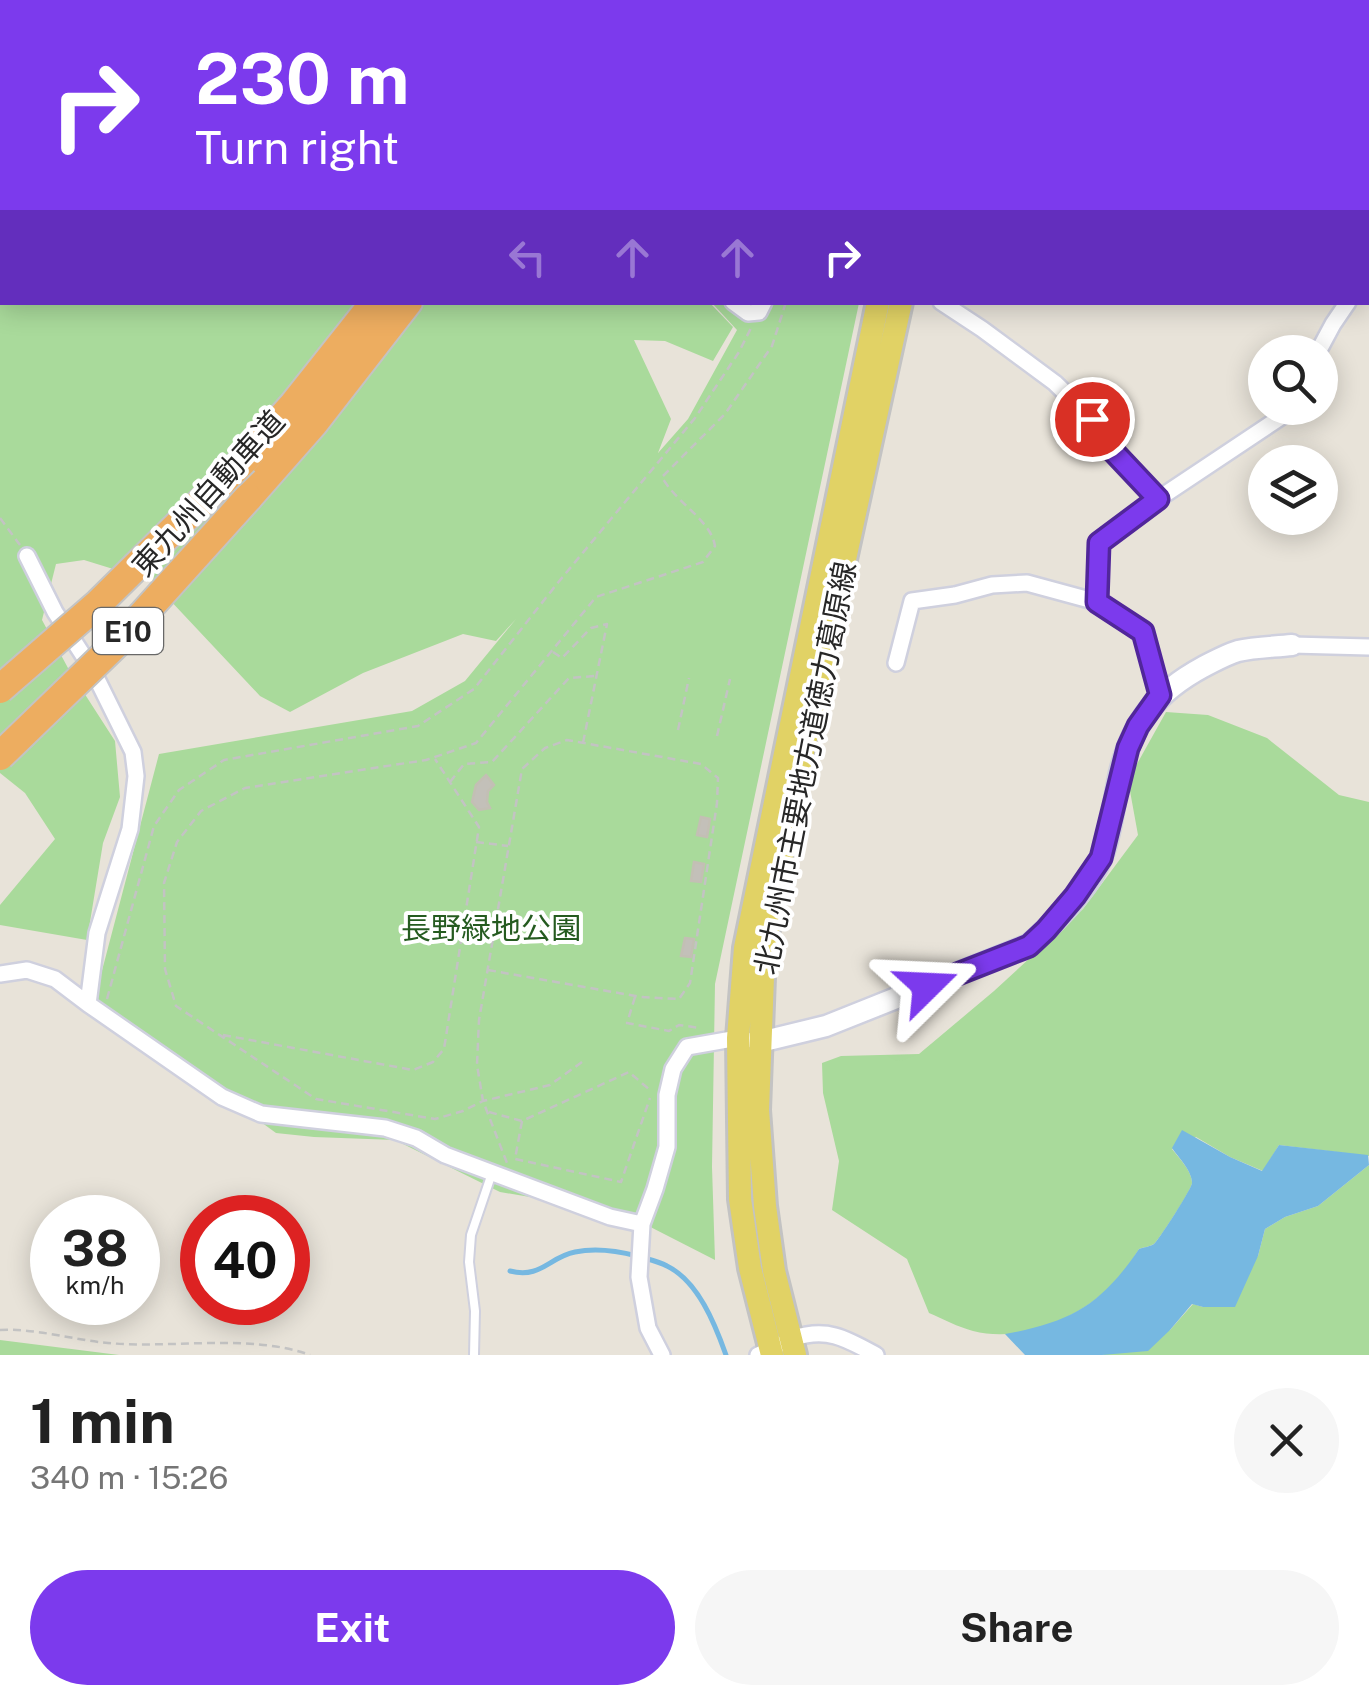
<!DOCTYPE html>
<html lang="en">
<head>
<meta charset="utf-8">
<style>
	body { margin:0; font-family:"Public Sans","Noto Sans JP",sans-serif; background:#f6f6f6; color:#222; height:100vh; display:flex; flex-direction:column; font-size:38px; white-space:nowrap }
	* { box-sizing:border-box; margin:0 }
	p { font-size:32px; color:#767676 }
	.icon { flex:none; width:55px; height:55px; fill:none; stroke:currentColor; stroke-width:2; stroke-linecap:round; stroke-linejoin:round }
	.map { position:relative; height:1355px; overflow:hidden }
	.sheet { display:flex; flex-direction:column; background:#fff; flex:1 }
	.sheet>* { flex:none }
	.top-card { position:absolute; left:0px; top:0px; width:1370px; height:305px; box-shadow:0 5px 25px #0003; background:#7c3aed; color:#fff; overflow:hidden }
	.fabs { position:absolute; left:1248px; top:335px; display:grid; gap:20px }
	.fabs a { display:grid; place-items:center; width:90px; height:90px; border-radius:50%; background:#fff; box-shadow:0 5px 25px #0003; font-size:50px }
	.speed { position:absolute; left:30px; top:1195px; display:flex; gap:20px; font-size:50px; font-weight:700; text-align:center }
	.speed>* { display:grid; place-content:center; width:130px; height:130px; border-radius:50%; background:#fff; box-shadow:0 5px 25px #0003; line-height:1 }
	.speed small { font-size:25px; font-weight:400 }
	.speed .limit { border:15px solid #d22; background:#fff; color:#111 }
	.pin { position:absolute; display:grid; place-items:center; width:85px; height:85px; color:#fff; margin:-42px; border:5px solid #fff; border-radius:50%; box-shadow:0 2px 10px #0007 }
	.me { position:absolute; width:110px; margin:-55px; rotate:69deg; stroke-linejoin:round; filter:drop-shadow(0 0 8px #0008) }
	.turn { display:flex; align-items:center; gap:35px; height:210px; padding:0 30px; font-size:45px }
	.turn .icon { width:130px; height:130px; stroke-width:2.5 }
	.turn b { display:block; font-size:70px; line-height:85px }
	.lanes { display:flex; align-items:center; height:95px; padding:0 30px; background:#0003; justify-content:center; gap:50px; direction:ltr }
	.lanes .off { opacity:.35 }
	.round { display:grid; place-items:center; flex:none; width:105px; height:105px; border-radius:52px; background:#f6f6f6 }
	.summary { display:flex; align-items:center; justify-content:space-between; height:170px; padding:0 30px }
	h1 { font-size:60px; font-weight:700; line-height:75px }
	.cta { display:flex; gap:20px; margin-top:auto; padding:20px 30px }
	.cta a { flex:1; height:115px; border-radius:60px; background:#7c3aed; color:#fff; font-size:40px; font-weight:700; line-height:115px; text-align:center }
	.cta a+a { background:#f6f6f6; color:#222 }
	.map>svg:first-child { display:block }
</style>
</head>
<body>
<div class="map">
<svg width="1369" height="1355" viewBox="0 0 1369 1355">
	<rect width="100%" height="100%" fill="#e8e3d9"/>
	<path fill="#a9da9b" d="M0,0H726L727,2H2V302L710,303L733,327L713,361L665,341L634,340L671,419L658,453L688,419L737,330L712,303H859L715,984L712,1167L715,1260L623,1213L500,1192L395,1140L314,1137L276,1133L94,1001L159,754L412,711L465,681L516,619L496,641L463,634L363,673L290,712L260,696L152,581L84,560L56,564L42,620L68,668L115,741L120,797L103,843L87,940L0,925V905L55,839L25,793L0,773Z
		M1166,712L1208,715L1267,738L1339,795L1369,802V1156L1279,1145L1263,1171L1230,1157L1196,1137L1172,1149C1179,1158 1192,1171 1192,1183C1192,1189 1159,1240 1154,1244C1149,1247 1144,1247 1139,1249C1132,1260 1125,1272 1116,1281C1082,1317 1023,1344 973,1331C958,1327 943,1319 929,1313L907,1259L832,1210L839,1161L823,1093L822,1063L841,1056L919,1054L994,991L1083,909L1138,835L1128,780Z
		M1369,1165V1355H1102L1170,1330L1193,1304L1203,1307L1258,1256L1265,1229L1285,1217L1318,1206Z
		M0,1340L119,1355H0Z"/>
	<path fill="#76b8e1" d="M1182,1130L1230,1157L1262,1171L1279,1145L1368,1155L1369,1165L1318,1206L1285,1217L1265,1229L1258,1256L1235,1307H1203L1192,1304L1170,1330L1148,1351L1102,1355H1025L1005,1334C1071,1322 1101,1305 1139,1249C1145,1247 1149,1247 1154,1244C1159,1240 1192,1188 1192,1183C1192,1171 1179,1158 1172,1148Z"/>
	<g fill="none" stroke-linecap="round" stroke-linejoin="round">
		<path stroke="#76b8e1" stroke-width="5" d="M510,1271C541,1279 549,1257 575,1252C594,1248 618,1251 637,1256C647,1259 658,1261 667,1266C698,1281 715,1324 726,1355"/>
	</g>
	<path fill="#c3c0b9" stroke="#c3bfb4" stroke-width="2.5" d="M486,775L494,785L488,791L487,802L490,808L479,810L472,802L476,785Z
		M701,817L710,819L707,837L697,835Z
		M694,862L704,864L701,882L691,881Z
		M685,938L694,939L691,957L681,956Z"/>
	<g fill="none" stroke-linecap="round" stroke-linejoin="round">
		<defs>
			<path id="lane" d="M474,1355L475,1311L469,1262L471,1235L492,1173"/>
			<path id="street" d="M890,0L898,2
				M813,2L815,0
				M1288,2L1289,0
				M1368,284L1369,285
				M733,302L748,313L759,312L764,302
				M941,302L982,329L1055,383L1092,419L1110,448L1158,499
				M1318,352L1333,324L1348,302
				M27,556L55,612L92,669L133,752L136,776L130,829L97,933L88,1004
				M1097,602L1099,543L1158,499L1287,413L1290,408
				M1292,645L1369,647
				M896,663L912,601L955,595L992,585L1027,583L1097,602L1143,632L1160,695
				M0,974L27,970L55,979L88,1004L222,1097L261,1114L385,1128L416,1138L445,1155L610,1217L642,1224
				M662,1355L648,1328L639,1277L642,1224L655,1189L667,1147V1095L673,1069L687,1047L738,1038L747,1040
				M758,1355C771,1350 782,1342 794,1338C828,1327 847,1339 876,1355"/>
			<path id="secondary" d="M1368,120H1369
				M760,1042L826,1026L1029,945C1054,923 1090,887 1102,856C1112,830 1114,800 1120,773C1133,721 1157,692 1203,667C1215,661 1225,655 1238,651C1255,647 1274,647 1292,645"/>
			<path id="primary" d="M941,2L942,0
				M965,2L966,0
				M772,1355L750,1268L740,1199L738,1038L745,948L878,302
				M795,1355L774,1271L765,1206L758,1110L764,950L791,807L901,302"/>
			<path id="highway" d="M573,2L574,0
				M602,2L603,0
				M244,460L294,404L375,302
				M248,498L314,423L408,302"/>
		</defs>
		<use href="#lane" stroke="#cfd0de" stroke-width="12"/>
		<use href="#street" stroke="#cfd0de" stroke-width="20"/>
		<use href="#secondary" stroke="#cfd0de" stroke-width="25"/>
		<use href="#primary" stroke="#c3c3c3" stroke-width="28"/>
		<use href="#highway" stroke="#c3c3c3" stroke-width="32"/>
		<path stroke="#c3c3c3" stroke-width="2.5" stroke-dasharray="8 5" stroke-linecap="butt" d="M849,0L859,2
			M1368,10H1369
			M0,518L20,545
			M553,652L562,658L591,628L607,624L583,743
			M678,730L689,678
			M717,736L730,679
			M450,782L464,764L492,762L569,678L595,676
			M476,842L508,846
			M488,970L641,997L679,999L690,983L717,803L718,778L701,764L567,740L545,748L522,769L479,1020L477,1065L483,1101L507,1163
			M635,997L627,1023L669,1031L679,1025L700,1028
			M107,999L154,826L179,790L224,760L418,726L474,689L556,585L695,418L739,352L751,328
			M223,1035L413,1070L433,1062L444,1049L479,827L435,759
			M582,1062L550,1085L483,1101L463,1111L435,1119L316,1099L176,1006L165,969L164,883L177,842L201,811L245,788L426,760L476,743L596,597L703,562L715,546C711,520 676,503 662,477L725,414L772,346L786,302
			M489,1112L522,1121L629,1072L651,1091
			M522,1121L515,1159L621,1182L650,1098
			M0,1330C36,1328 73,1340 108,1343C173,1349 249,1333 310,1355"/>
		<use href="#lane" stroke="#fff" stroke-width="8"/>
		<use href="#street" stroke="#fff" stroke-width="15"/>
		<use href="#secondary" stroke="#fff" stroke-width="20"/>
		<use href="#primary" stroke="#e1d265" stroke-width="22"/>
		<use href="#highway" stroke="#edad60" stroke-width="28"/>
		<defs>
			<path id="highway-bridge" d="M0,689L99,603L244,460
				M0,756L117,643L248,498"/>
		</defs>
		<use href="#highway-bridge" stroke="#c3c3c3" stroke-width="32" stroke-linecap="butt"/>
		<use href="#highway-bridge" stroke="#edad60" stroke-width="28"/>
	</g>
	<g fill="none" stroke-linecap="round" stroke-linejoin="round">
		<defs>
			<path id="route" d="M927,986L1029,946L1046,930L1075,896L1101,858L1128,748L1138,726L1160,695L1143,632L1097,602L1099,543L1158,499L1110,448L1092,419"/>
		</defs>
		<use href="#route" stroke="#51269a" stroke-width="25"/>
		<use href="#route" stroke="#7c3aed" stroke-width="18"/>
	</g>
	<g text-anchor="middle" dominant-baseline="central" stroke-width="8" stroke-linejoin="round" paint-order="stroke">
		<rect fill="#fff" stroke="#686868" stroke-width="2.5" x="93" y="608" width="70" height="46" rx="8"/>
		<g font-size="28" font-weight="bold" fill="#272727">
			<text x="128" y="631">E10</text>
		</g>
		<g font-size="30" fill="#272727" stroke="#fff">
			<text transform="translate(208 493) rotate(-48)">東九州自動車道</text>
			<text transform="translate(805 768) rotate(-79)">北九州市主要地方道徳力葛原線</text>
		</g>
		<g font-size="30" fill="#255b20" stroke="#fff">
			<text x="491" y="928">長野緑地公園</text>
		</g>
	</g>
</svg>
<div class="fabs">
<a><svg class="icon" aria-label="search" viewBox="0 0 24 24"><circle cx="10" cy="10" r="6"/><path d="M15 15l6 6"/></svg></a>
<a><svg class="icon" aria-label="layers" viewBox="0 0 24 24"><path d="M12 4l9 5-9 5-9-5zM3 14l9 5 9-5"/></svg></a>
</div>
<div class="speed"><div>38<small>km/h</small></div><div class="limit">40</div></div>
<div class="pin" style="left:1092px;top:419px;background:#d93025"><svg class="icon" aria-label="arrive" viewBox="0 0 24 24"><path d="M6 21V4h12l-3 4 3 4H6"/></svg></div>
<svg class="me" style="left:927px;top:986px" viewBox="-20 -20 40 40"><path d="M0-17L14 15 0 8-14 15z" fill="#7c3aed" stroke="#fff" stroke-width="4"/></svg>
<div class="top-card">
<div class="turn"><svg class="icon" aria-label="right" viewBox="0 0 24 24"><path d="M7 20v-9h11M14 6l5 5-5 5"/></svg><div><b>230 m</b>Turn right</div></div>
<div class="lanes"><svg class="icon off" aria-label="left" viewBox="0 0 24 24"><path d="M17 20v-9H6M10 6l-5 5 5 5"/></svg><svg class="icon off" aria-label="ahead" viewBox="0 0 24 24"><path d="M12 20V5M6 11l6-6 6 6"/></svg><svg class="icon off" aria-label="ahead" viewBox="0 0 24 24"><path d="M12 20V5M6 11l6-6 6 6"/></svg><svg class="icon" aria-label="right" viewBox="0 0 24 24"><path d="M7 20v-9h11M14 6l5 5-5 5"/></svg></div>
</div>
</div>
<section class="sheet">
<div class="summary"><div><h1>1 min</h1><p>340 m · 15:26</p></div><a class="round"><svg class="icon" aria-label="close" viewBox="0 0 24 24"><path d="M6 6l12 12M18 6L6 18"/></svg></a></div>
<div class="cta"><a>Exit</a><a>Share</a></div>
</section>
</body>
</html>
